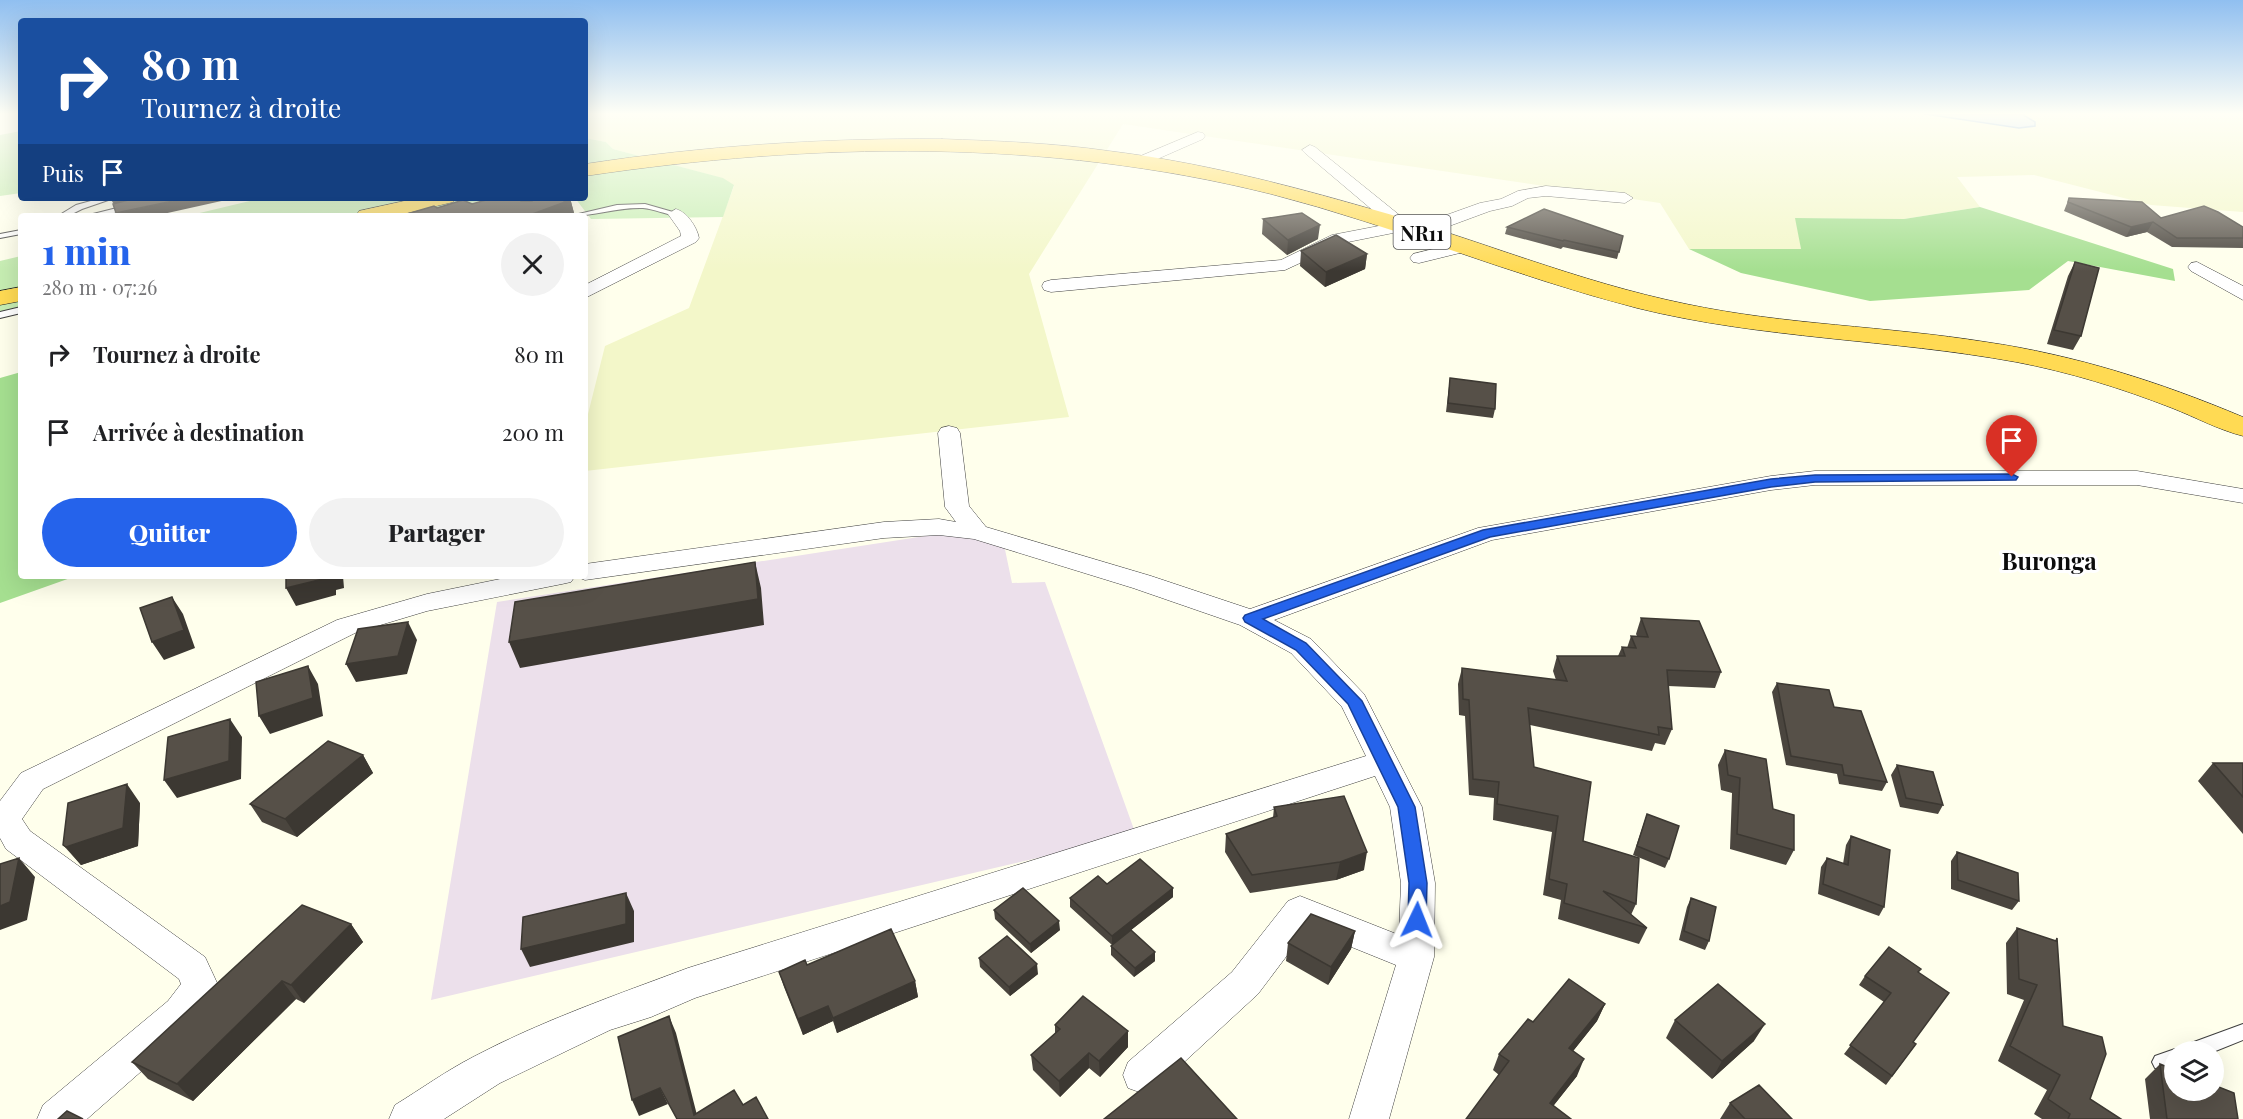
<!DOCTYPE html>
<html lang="fr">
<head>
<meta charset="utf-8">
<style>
	body { margin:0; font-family:"Playfair Display",serif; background:#f2f2f2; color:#202124; height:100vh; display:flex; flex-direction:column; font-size:22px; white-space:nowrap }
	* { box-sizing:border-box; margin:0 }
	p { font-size:20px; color:#757577 }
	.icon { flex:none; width:33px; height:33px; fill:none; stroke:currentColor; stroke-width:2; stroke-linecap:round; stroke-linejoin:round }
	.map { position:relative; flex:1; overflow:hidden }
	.drawer { position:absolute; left:18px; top:213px; width:570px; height:366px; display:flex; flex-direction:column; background:#fff; border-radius:6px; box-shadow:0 6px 24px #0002 }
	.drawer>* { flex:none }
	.hud { position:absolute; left:18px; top:18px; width:570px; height:183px; border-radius:6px; box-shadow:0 6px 24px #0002; background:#1a4fa0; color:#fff; overflow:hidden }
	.controls { position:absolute; left:2164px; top:1041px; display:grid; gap:12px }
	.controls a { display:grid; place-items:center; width:60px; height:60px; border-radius:50%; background:#fff; box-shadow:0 6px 24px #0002; font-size:30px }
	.pin { position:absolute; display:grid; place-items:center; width:51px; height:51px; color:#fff; margin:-62px -26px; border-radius:50% 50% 50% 0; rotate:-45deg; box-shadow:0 0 6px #0007 }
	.pin .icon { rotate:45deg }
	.me { position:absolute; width:66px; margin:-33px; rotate:2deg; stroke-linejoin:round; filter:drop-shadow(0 0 4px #0008) }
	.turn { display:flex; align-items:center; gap:21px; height:126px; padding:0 24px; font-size:27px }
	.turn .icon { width:78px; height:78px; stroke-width:2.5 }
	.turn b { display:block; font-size:42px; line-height:51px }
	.then { display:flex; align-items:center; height:57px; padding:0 24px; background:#0003; gap:12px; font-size:22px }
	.round { display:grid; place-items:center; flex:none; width:63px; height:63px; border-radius:32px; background:#f2f2f2 }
	.head { display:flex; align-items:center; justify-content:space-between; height:102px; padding:0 24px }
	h1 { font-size:36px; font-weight:800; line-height:45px; color:#2563eb }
	.action { display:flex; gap:12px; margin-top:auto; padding:12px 24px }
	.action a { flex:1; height:69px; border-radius:36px; background:#2563eb; color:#fff; font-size:24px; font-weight:800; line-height:69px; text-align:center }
	.action a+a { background:#f2f2f2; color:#202124 }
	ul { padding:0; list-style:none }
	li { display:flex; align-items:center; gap:18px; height:78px; padding:0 24px }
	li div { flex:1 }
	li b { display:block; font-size:22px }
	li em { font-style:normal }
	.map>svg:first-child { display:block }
</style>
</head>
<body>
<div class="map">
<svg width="2243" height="1119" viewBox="0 0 2243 1119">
	<rect width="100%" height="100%" fill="#ffffec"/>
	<path fill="#ece0eb" d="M951,532L1003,540L1012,583L1045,582L1136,835L431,1000L497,602Z"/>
	<path fill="#f3f7c9" d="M585,114H1925L1960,118L1984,124L2031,118L2022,114H2243V212L2151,205L2034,175L1957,177L1980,207L1904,219L1796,218L1801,249H1689L1660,203L1123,124L1029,274L1069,417L585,471V426L605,346L689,308L734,186L722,178L613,149L606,142L585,138Z"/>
	<path fill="#c6edb2" d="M21,131V193L0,196V135Z
		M585,138L606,142L613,149L723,178L734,185L723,217L591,219L575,198H585Z
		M262,198H494L412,216H187Z
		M21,256V311L0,316V261Z"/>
	<path fill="#a5df90" d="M1980,207L2173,269L2175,281L2068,261L2029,290L1870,301L1741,273L1689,249H1801L1795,218L1904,219Z
		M21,372V576H76L0,603V378Z"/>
	<path fill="#accffb" stroke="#2c74d8" stroke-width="1.5" d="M1925,114H2022L2035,122V126L2019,128Z"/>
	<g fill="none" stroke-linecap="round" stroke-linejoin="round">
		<defs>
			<path id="service" d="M102,198H114L82,209L68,216H58L76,205Z
				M645,204L680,214L676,216C665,214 654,209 643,208C618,207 595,216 570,216L617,205Z
				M129,205L133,207L132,209L100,216H85Z
				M21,230V234L0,238V234Z
				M21,307V313L0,318V312Z
				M2243,1024V1040L2213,1052H2175V1065L2161,1070L2155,1068L2152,1062L2155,1056L2175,1049L2181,1051L2183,1046Z"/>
			<path id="minor" d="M1198,132L1203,133L1205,136L1203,139L1146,164L1141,166L1133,161L1136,158Z
				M1310,145L1315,147L1408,222L1411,226L1408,230L1343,243L1285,270L1051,292L1044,290L1042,286L1044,282L1051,280L1281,260L1332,235L1389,224L1305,153L1302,150Z
				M1546,186L1625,193L1633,198L1625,203L1546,196L1528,198L1512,206L1490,211L1425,235H1413L1410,231L1413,227L1480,203L1501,199L1518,191Z
				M676,209C687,212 697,227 699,238L696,242L585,298V285L681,236L680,231L668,214Z
				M1466,241L1472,242L1475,246L1472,250L1419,263L1413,262L1410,258L1413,254Z
				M2197,262L2243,286V300L2191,271L2188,267L2191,263Z
				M949,426L957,428L960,433L969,506L986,527L1151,576L1250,609L1478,528L1771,476L1815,471H2137L2243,489V503L2137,485H1815L1771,490L1492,540L1274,620L1311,639L1364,694L1422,807L1435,883L1434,957L1389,1119H1349L1396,965L1307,929L1258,994L1156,1088L1142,1093L1128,1088L1123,1075L1128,1062L1232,972L1288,901L1300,896L1399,935L1401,883L1390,807L1375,776L695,998L651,1017L610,1030L500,1083L444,1119H389L395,1105C421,1089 446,1071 473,1057C541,1021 616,995 688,968L1366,756L1342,707L1291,653L1240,625L1133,588L974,539L939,535L884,538L585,580L575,576L571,582L562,584L427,611L357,632L43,789L22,819L30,831L205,957L219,987L214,998L194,1025L87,1119H37L43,1105L168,1001L181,984L179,979L6,849L0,838V801L21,773L337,620L427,594L515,576H585V564L884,522L939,519L956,522L945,507L938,433L941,428Z"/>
			<path id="trunk" d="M942,139C998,141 1054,143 1109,151C1198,162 1285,184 1371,209C1477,239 1578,282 1686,304C1785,325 1886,326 1986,342C2075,355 2160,382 2243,417V436C2219,430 2195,417 2172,408C2121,388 2069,372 2016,362C1890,339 1762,339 1637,308C1513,276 1395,226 1271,194C1046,138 813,142 585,176V164C704,146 822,138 942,139Z
				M418,198H457L453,202L395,216H356L359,211Z
				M21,287V301L0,305V291Z"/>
		</defs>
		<use href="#service" stroke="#3f3f3f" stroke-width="2"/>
		<use href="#minor" stroke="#3f3f3f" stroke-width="1"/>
		<use href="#trunk" stroke="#1d1d1d" stroke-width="1"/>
		<use href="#service" fill="#fff" fill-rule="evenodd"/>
		<use href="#minor" fill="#fff" fill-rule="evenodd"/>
		<use href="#trunk" fill="#ffda53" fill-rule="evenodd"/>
	</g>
	<path fill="#4a453e" d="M524,198H570L574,213L571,214L400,216L437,208L472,204L525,201Z
		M2069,198L2161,218L2243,227V248L2172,247L2147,232L2126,237L2064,211Z
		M1263,219L1318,239L1287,255L1262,234Z
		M1507,227L1623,236L1617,259L1563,247L1561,249L1505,234Z
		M1301,251L1367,254L1365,269L1325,287L1300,266Z
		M2075,262L2081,336L2073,350L2047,344L2068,276Z
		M1450,378L1495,409L1493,418L1446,412Z
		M1641,618L1721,672L1715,688L1668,686L1672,729L1665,745L1655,743L1652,751L1530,725L1534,767L1583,841L1636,904L1631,915L1647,928L1639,944L1558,919L1561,900L1543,895L1552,832L1493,820L1494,798L1469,795L1465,716L1459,715L1458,684L1462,668L1556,680L1553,671L1557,656H1618L1622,647L1627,648L1631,636H1637L1636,634Z
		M1777,683L1834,707L1887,782L1882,791L1839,784L1837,774L1786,765L1772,692Z
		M1725,750L1773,809L1794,850L1786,865L1730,849L1732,793L1721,790L1718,765Z
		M363,755L373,773L297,837L262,822L250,804Z
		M2213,763H2243V834L2198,781Z
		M1897,765L1943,805L1938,814L1900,807L1891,775Z
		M140,803L138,846L81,865L63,845Z
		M1274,807L1364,870L1336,880L1250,893L1225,852L1226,834L1273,818Z
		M1647,814L1669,859L1665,868L1633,855Z
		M1851,836L1884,907L1879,916L1818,894L1821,867L1827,858L1843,864L1846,845Z
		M1957,852L2019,901L2012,910L1951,889V861Z
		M1107,884L1173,888V897L1131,930L1155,961L1134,977L1111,955V946L1112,945L1070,907V898Z
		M1691,898L1709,941L1705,950L1679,940L1687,907Z
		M994,910L1060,930L1031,953L995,919Z
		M351,924L363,942L304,1003L296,999L193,1101L148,1079L132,1062Z
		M2017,928L2055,941L2057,938L2063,1026L2090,1099L2121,1119H2042L2034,1114L2047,1090L1998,1061L2024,1000L2007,994L2006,943Z
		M1355,931L1351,949L1328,985L1286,961L1288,943Z
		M979,958L1038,974L1010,996L980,967Z
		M807,965L915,981L918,997L837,1033L833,1021L803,1035L784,987L779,972Z
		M1918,972L1913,1042L1916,1044L1886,1085L1844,1054L1884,1002L1859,985L1865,976Z
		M1605,1004L1597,1021L1573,1051L1577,1076L1553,1106L1499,1075L1493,1070L1499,1054L1533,1022Z
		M1675,1020L1754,1041L1712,1079L1666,1038Z
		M1055,1025L1128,1047L1100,1077L1089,1068L1060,1097L1033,1070L1031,1055L1055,1034Z
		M2160,1064L2238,1119H2150L2145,1079Z
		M1730,1103L1792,1119H1720Z"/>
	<path fill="#3c3832" d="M110,198H146L115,206Z
		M187,198H235L154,216H118L116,213Z
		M563,198H570L574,213L571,214L572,216H527Z
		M2153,222L2147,232L2126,237L2131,227Z
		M1320,225L1318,239L1287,255L1288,240Z
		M1367,254L1365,269L1325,287L1326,272Z
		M755,562L761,588L764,625L520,668L509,642Z
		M327,576H343L344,588L336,590V595L296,606L286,588Z
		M172,597L183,614L195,648L164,660L152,642Z
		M408,622L417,640L407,674L356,682L346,664Z
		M308,666L318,684L323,716L270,734L259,716Z
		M230,719L242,737L241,779L177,798L164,780Z
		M363,755L373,773L297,837L285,819Z
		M127,784L140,803L138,846L81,865L66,847Z
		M1367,852L1364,870L1336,880L1340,862Z
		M19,858L35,877L27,920L0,930V906Z
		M1173,888V897L1112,945V936Z
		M626,893L634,911V942L530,967L521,949Z
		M1059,921L1060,930L1031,953L1030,944Z
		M351,924L363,942L304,1003L291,985Z
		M1355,931L1351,949L1328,985L1331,967Z
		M1155,952V961L1134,977L1135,968Z
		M1037,964L1038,974L1010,996L1009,987Z
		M282,981L296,999L193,1101L177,1084Z
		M915,981L918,997L837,1033L833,1018Z
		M1605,1004L1597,1021L1562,1065L1569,1048Z
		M828,1006L833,1021L803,1035L798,1019Z
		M669,1016L676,1033L698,1119L694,1115Z
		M1765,1024L1754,1041L1712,1079L1722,1061Z
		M1128,1031V1047L1100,1077L1099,1061Z
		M1089,1053V1068L1060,1097L1059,1081Z
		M1584,1059L1577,1076L1543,1119L1550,1103Z
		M660,1088L668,1104L639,1116L632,1100Z"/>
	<path fill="#565048" stroke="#3c3832" stroke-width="1.5" d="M136,198H187L116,213L113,204Z
		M493,198H517L521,201H532L533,198H563L564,201H568L527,216H400L434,206L437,208L463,200L472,204Z
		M2069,198L2142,202L2161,218L2204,206L2218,212L2243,227V238H2177L2153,222L2131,227L2068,202Z
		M1544,209L1623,236L1619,252L1564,240L1563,241L1507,227Z
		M1302,213L1320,225L1288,240L1263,219Z
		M1336,235L1367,254L1326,272L1301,251Z
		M2075,262L2099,268L2081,336L2054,330Z
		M1450,378L1496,384L1495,409L1448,403Z
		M755,562L758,599L509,642L515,602Z
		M286,576H327V578L286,588Z
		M172,597L184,630L152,642L140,608Z
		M1641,618L1699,621L1721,672L1667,670L1672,729L1658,727L1659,735L1528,708L1534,767L1591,782L1583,841L1639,858L1636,904L1603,891L1647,928L1564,903L1567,884L1549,879L1558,816L1497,804L1499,782L1473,779L1469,700L1463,699L1462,668L1567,681L1557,656H1625L1622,647L1636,648L1631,636L1648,637Z
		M408,622L398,656L346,664L358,629Z
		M308,666L313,698L259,716L256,682Z
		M1777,683L1829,690L1834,707L1861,711L1887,782L1844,775L1842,765L1791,756Z
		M230,719L229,761L164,780L168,737Z
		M328,741L363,755L285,819L250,804Z
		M1725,750L1766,759L1773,809L1794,815V850L1737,834L1740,778L1728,775Z
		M2213,763H2243V797Z
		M1897,765L1933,772L1943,805L1906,798Z
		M127,784L123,828L66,847L63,845L68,803Z
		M1344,796L1367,852L1340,862L1252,875L1226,834L1277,816L1274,807Z
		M1647,814L1679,826L1669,859L1637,846Z
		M1851,836L1890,850L1884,907L1823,884L1827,858L1848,865Z
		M1957,852L2018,873L2019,901L1958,880Z
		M19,858L10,902L0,906V864Z
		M1140,859L1173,888L1112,936L1070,898L1098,876L1107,884Z
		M1023,888L1059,921L1030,944L994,910Z
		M626,893V924L521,949L523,917Z
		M1691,898L1716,907L1709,941L1684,931Z
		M302,905L351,924L291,985L282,981L177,1084L132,1062Z
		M1311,914L1355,931L1331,967L1288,943Z
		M2017,928L2056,941L2057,938L2063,1026L2102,1037L2106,1054L2090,1099L2121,1119H2068L2070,1114L2048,1099L2060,1075L2010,1046L2037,985L2019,979Z
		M891,929L915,981L833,1018L828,1006L798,1019L779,972L805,960L807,965Z
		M1131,930L1155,952L1135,968L1111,946Z
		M1007,936L1037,964L1009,987L979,958Z
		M1889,947L1921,969L1918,972L1949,993L1913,1042L1916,1044L1892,1076L1850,1045L1891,993L1865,976Z
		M1569,979L1605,1004L1569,1048L1584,1059L1550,1103L1571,1119H1466L1509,1061L1499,1054L1528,1019L1533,1022Z
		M1718,984L1765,1024L1722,1061L1675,1020Z
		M1083,996L1128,1031L1099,1061L1089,1053L1059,1081L1031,1055L1060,1029L1055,1025Z
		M669,1016L694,1115L734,1090L743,1105L756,1097L768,1119H677L660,1088L632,1100L618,1037Z
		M1181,1058L1237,1119H1104Z
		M2160,1064L2175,1070V1090H2214V1085L2234,1093L2238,1119H2167Z
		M1759,1085L1792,1119H1745L1730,1103Z
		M67,1111L83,1119H58Z"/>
	<linearGradient id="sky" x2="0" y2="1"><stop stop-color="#90bff0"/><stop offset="0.42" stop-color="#fffff6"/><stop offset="1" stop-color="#fffff6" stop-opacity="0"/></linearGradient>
	<rect width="2243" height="271" fill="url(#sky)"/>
	<path fill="#2563eb" stroke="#184099" stroke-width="1.5" d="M2012,474L2018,477L2016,480L1815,482L1771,487L1490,537L1263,619L1306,643L1362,701L1415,807L1427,883L1426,920L1424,925L1417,928L1411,925L1408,920L1409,883L1398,807L1348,704L1296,650L1245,622L1243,618L1245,615L1483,530L1771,479L1815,475Z"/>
	<g text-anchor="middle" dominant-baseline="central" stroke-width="6" stroke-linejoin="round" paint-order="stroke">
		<rect fill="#fff" stroke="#555" stroke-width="1.5" x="1393.5" y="215" width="57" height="34" rx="4.5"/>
		<g font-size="20" font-weight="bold" fill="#0c0c0c">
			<text x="1422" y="232">NR11</text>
		</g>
		<g font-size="24" font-weight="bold" fill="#0c0c0c" stroke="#fff">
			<text x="2049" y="560">Buronga</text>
		</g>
	</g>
</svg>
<div class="controls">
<a><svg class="icon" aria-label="layers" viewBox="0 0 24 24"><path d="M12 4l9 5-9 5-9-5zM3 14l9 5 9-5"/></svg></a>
</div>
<div class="pin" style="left:2012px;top:477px;background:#d93025"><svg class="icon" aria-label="arrive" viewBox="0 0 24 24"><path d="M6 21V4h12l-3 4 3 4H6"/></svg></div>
<svg class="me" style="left:1417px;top:920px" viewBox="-20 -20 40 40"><path d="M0-17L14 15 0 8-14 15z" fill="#2563eb" stroke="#fff" stroke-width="4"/></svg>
<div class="hud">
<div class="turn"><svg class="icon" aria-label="right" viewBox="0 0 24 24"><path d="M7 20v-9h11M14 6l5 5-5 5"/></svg><div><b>80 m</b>Tournez à droite</div></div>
<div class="then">Puis<svg class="icon" aria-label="arrive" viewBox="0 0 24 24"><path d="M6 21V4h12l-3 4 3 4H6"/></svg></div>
</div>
<section class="drawer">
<div class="head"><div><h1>1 min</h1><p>280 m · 07:26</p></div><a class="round"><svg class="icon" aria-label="close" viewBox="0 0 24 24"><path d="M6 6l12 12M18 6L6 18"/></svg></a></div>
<ul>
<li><svg class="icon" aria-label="right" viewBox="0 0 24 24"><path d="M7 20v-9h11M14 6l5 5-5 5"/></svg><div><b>Tournez à droite</b></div><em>80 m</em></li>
<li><svg class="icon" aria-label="arrive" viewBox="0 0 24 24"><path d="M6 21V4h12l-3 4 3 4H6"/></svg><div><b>Arrivée à destination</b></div><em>200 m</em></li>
</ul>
<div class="action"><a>Quitter</a><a>Partager</a></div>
</section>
</div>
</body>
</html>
